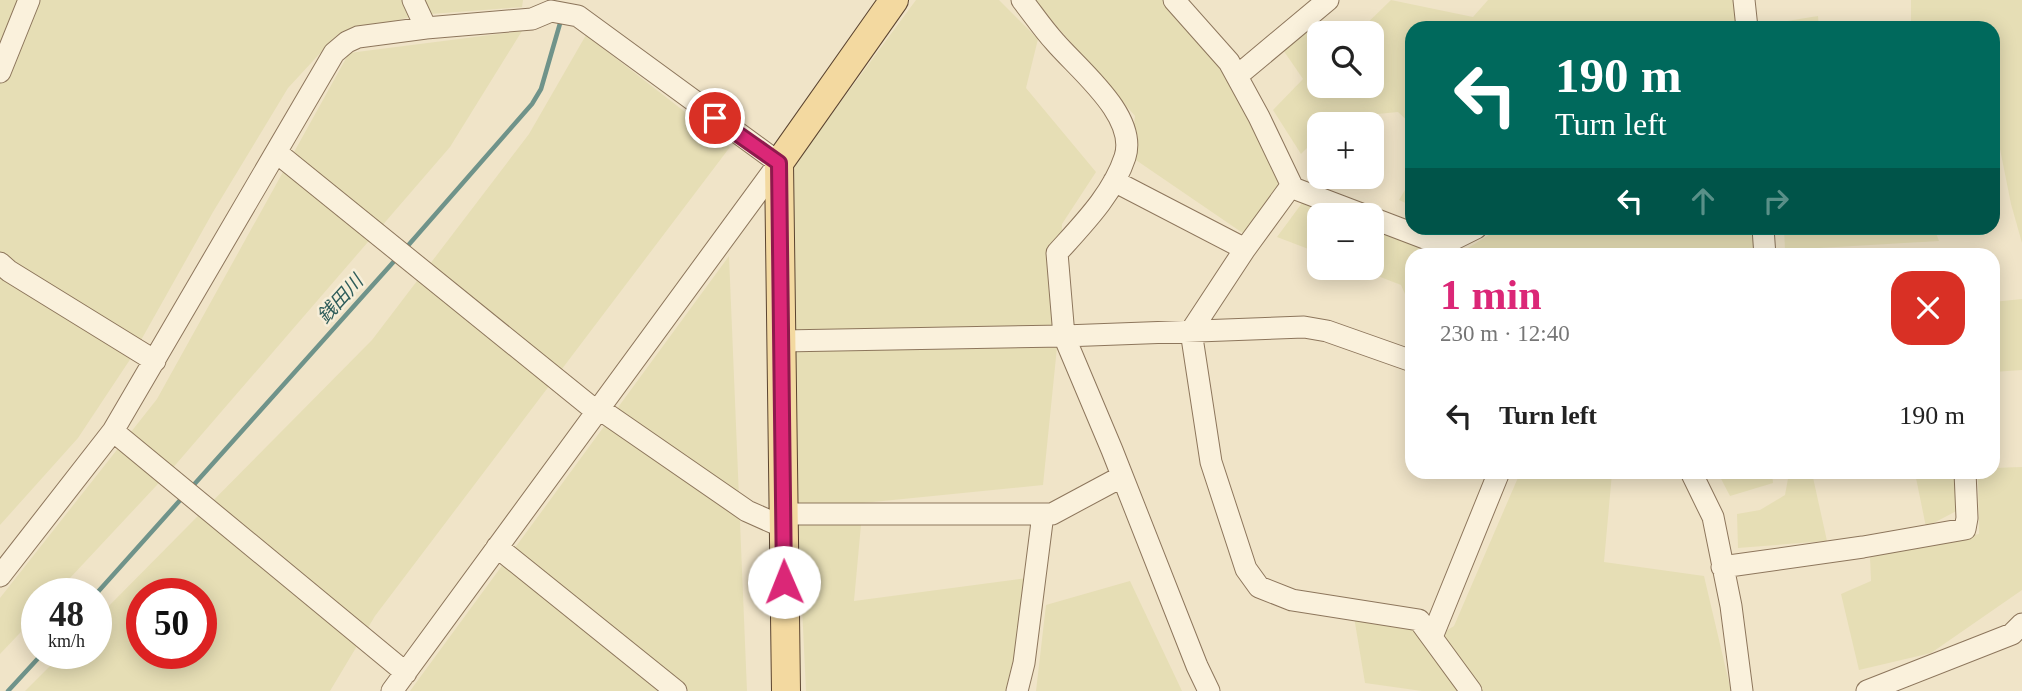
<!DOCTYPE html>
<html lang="en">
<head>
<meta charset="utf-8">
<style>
	body { margin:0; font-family:"Times New Roman","Noto Sans JP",serif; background:#f6f6f6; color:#222; height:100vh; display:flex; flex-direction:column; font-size:26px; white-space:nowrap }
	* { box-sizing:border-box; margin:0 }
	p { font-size:23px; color:#767676 }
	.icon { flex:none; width:38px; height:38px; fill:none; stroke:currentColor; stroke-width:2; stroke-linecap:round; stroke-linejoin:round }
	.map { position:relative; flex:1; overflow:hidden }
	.sheet { position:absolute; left:1405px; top:248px; width:595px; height:231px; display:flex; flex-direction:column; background:#fff; border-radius:21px; box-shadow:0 4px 18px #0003 }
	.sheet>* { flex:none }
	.top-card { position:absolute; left:1405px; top:21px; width:595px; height:214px; border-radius:21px; box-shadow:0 4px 18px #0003; background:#00695c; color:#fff; overflow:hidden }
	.buttons { position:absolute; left:1307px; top:21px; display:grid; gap:14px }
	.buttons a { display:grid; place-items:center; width:77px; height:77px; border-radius:14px; background:#fff; box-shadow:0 4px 18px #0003; font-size:35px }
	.speed { position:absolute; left:21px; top:578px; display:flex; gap:14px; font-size:35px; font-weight:700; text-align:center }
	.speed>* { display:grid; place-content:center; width:91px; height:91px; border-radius:50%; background:#fff; box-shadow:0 4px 18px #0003; line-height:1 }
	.speed small { font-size:18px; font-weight:400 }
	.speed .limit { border:10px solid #d22; background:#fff; color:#111 }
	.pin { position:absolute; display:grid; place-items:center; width:60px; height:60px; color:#fff; margin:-30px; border:4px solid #fff; border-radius:50%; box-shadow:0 2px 7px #0007 }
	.me { position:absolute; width:77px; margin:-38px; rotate:359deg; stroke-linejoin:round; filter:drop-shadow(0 0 5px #0008) }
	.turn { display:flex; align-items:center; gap:24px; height:147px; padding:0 35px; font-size:32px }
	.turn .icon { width:91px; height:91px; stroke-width:2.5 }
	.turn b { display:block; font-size:49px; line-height:60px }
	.lanes { display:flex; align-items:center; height:66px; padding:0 35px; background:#0003; justify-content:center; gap:35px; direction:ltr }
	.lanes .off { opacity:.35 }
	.round { display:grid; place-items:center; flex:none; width:74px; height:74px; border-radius:21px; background:#f6f6f6 }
	.headline { display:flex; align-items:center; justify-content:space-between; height:119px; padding:0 35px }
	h1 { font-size:42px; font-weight:700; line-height:52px; color:#db2777 }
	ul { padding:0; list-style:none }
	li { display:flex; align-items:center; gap:21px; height:98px; padding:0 35px }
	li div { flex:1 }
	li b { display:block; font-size:26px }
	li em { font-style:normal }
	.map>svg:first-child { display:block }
</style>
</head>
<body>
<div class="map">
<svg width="2022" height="691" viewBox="0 0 2022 691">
	<rect width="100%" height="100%" fill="#f0e4c8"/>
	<path fill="#e6deb5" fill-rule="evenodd" d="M0,0H523L522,7L418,15L336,36L288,88L213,212L131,358L78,438L0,525Z
		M916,0H999L1038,39L1026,88L1096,172L1062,224L1061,308L1043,485L863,503L854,601L1034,577L1008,691H806L797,501L789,172Z
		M1034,0H1173L1209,40L1289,180L1250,238L1130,156L1135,116Z
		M1391,0L1473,17L1488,0H1743L1745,28H1412V125L1398,112L1338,118L1331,124H1320L1319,136L1301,154L1273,110L1303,79L1279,44L1317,21L1339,33H1320V86H1372V33H1357Z
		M1911,0H2022V243L2011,204L1997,134L1993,136V28H1911Z
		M1818,16L1819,28H1770L1769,24Z
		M522,31L450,147L171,470L56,593H37V615L0,654V598L157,399L349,53Z
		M586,35L730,147L375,616L330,691H25L63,653H96V619L372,340L529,134ZM142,593H201V653H142Z
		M1412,178V206L1399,200Z
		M1305,199L1347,215H1320L1319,253L1277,237Z
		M1372,225L1446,253L1468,248L1500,228H1757L1760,255L1412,256V310L1401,285L1357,268H1372Z
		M1784,228H1934L1939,241L1785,250Z
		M729,256L747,691H410Z
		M2022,299V370L1993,372V302Z
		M2022,467V590L1931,653L1859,670L1841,594L1871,581L1870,557L1979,534L1978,473L1993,472V468Z
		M1520,473H1612L1604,562L1704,576L1731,691H1422L1365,683L1354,617L1441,634L1454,626Z
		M1718,473H1772L1773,483L1730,496Z
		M1789,473H1812L1827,541L1738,548L1737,514L1760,510L1785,495Z
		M1915,473H1961L1964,507L1926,527Z
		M1130,581L1182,691H1036L1046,605Z"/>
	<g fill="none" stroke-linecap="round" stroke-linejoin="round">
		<path stroke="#6f938a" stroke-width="4.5" d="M405,249L532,104L541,89L561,20
			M190,489L397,258
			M96,594L182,498
			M8,691L43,653"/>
		<defs>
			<path id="minor" d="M413,0L426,28
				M1022,0C1033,14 1043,29 1055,42C1079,70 1138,116 1125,157C1113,194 1083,224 1057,253L1064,336L1112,450L1197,666L1209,691
				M1174,0L1229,62L1259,117L1293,188L1364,215
				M1744,0L1747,28
				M0,72L29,0
				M1237,76L1328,0
				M276,152L596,411
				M1114,181L1245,249
				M1293,188L1288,190L1245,249L1191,331L1211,462L1246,569L1259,587L1292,600L1419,620L1471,691
				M1372,218L1435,242L1446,243L1476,228
				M1763,228L1765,256
				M0,263L9,271L155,361
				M782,341L1064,336L1304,327L1327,331L1412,361
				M598,408L747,511L783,527
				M113,431L406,673
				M1691,472L1713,517L1731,606L1742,691
				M784,514H1052L1121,477
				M497,547L676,691
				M1722,567L1863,547L1965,529L1967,518L1965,472
				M0,576L113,431L334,53L347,42L358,37L426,28L532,19L551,11L578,16L779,163L392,691
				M1432,637L1499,472
				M1017,691L1024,663L1043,514
				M1867,691L2012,634L2022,624"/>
			<path id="major" d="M786,691L779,163L894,0"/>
		</defs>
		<use href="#minor" stroke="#8d765c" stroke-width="23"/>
		<use href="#major" stroke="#5b4430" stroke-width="30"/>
		<use href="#minor" stroke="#faf1dc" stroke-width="21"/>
		<use href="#major" stroke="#f3d9a0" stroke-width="28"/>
	</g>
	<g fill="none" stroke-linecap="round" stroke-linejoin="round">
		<defs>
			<path id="route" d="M715,118L779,163L784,582"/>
		</defs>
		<use href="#route" stroke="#8e194d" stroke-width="18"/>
		<use href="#route" stroke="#db2777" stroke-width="12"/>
	</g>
	<g text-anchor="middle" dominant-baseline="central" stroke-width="5" stroke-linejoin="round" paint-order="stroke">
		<g font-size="19" font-style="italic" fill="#2f5d5a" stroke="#f7eed8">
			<text transform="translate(340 299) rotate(-48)">銭田川</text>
		</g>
	</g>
</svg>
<div class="buttons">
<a><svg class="icon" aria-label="search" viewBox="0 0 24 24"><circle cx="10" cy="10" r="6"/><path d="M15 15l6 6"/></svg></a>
<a>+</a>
<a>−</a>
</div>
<div class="speed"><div>48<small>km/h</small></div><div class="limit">50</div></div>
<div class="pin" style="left:715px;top:118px;background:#d93025"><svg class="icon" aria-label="arrive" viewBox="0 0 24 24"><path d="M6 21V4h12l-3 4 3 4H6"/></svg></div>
<svg class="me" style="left:784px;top:582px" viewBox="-20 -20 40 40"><circle r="19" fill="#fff"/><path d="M0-13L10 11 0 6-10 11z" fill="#db2777"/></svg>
<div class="top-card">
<div class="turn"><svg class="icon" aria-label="left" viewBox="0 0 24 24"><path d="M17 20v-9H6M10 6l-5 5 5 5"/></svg><div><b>190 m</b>Turn left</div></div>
<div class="lanes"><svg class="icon" aria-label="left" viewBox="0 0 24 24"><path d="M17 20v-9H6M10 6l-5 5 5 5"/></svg><svg class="icon off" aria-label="ahead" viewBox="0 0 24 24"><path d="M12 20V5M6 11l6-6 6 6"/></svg><svg class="icon off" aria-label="right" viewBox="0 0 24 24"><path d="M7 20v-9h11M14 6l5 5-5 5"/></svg></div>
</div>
<section class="sheet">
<div class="headline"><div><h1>1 min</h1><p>230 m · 12:40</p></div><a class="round" style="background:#d93025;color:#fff"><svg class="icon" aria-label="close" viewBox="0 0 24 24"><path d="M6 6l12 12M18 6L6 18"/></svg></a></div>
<ul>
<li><svg class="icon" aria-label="left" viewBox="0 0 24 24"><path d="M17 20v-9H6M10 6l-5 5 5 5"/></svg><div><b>Turn left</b></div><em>190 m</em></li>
</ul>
</section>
</div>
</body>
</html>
